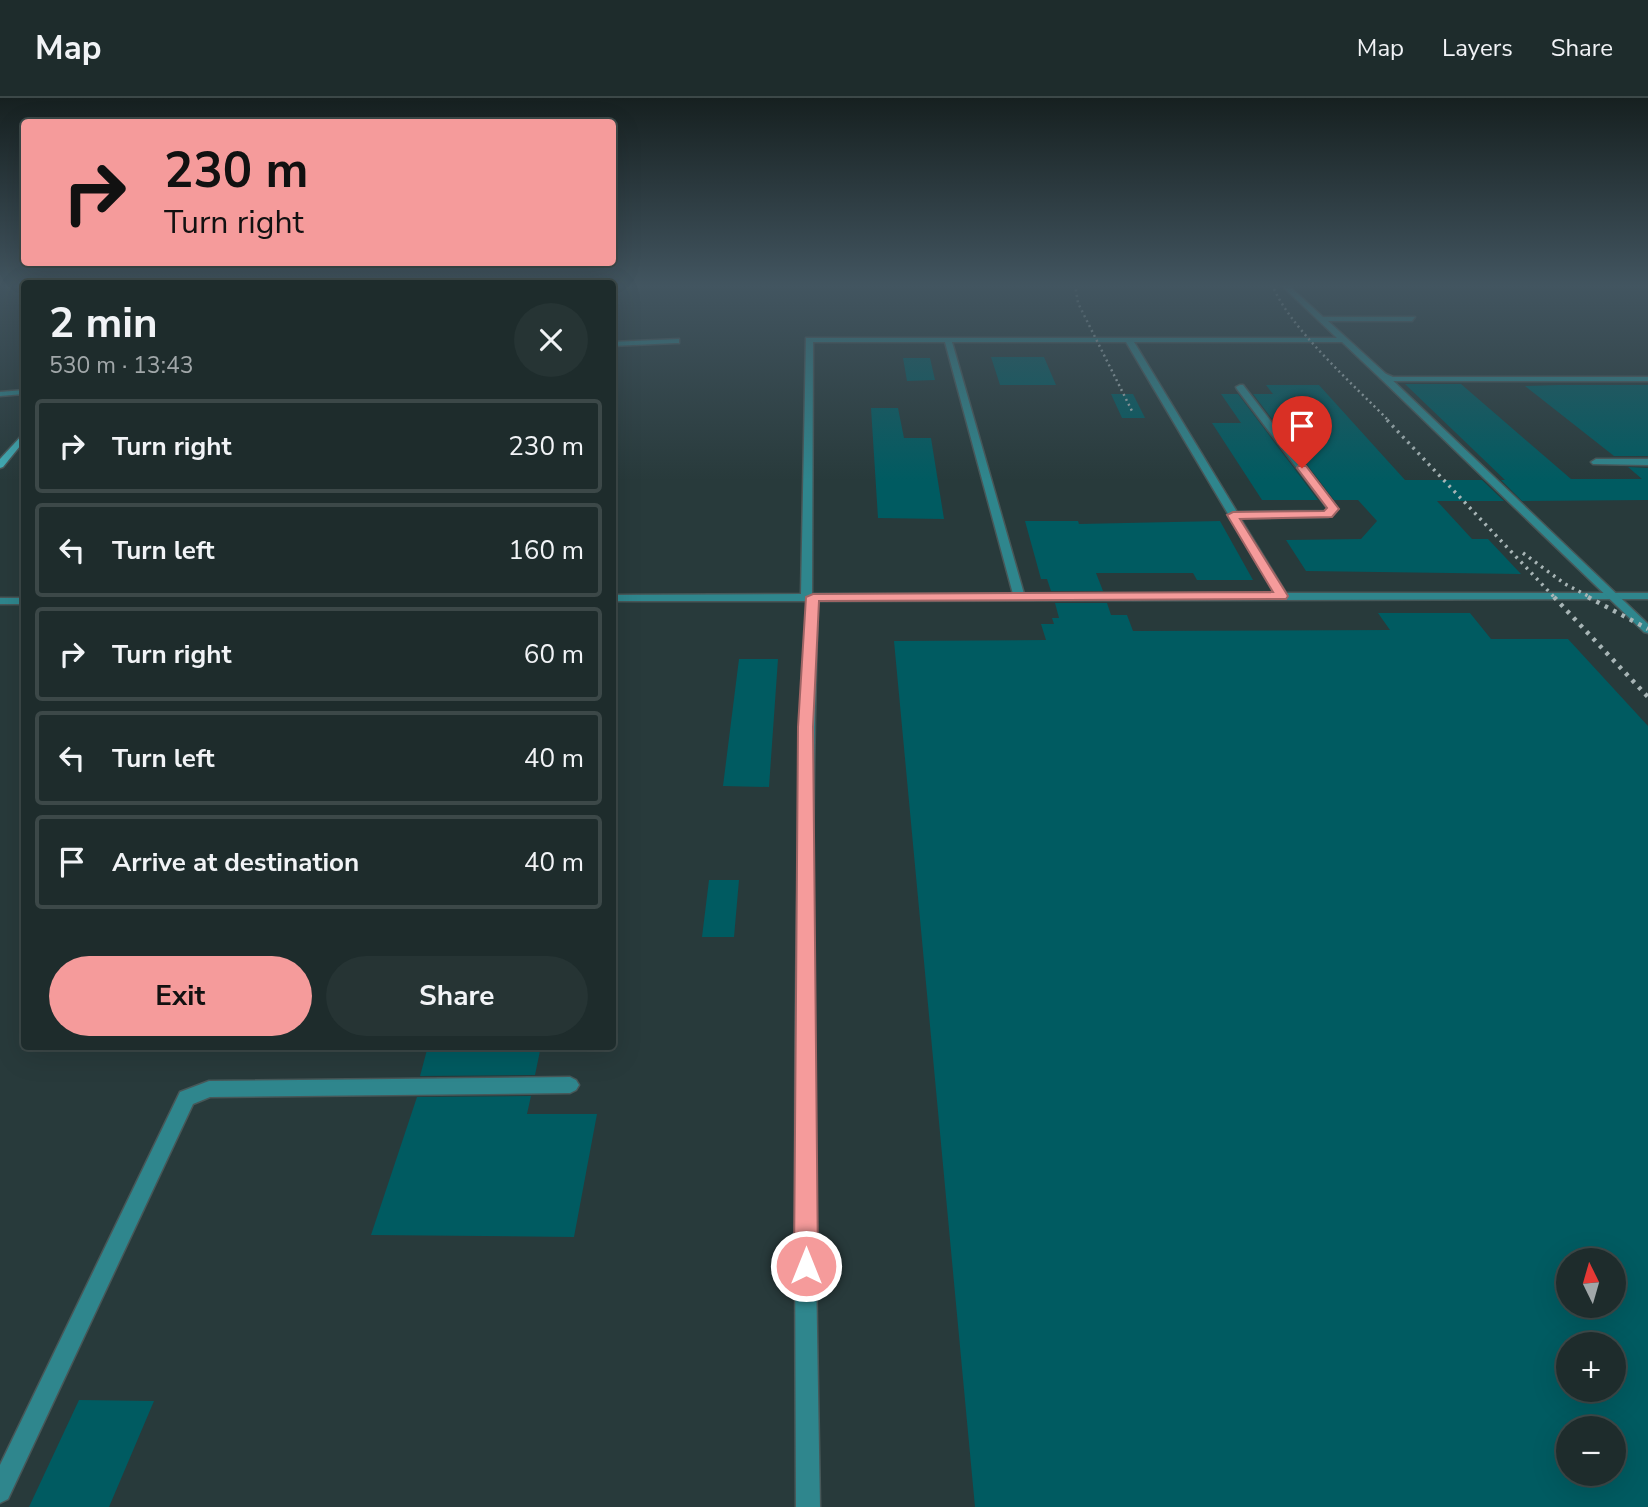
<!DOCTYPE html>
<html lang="en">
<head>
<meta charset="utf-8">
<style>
	body { margin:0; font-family:"Nunito Sans",sans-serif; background:#263434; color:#f1f3f6; height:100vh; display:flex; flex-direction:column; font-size:26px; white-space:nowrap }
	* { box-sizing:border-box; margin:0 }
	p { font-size:23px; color:#a1a7a9 }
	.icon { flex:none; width:38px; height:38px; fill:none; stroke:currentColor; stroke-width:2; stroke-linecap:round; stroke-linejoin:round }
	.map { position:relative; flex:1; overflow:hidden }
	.sheet { position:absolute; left:21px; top:182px; width:595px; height:770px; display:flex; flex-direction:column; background:#1e2c2c; border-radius:7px; box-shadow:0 7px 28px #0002,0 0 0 2px #3c4848 }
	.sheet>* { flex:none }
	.banner { position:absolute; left:21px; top:21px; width:595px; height:147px; border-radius:7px; box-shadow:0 7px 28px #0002,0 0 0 2px #3c4848; background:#f59b9b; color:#111; overflow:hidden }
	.needle { width:46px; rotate:355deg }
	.buttons { position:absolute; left:1556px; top:1150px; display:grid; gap:14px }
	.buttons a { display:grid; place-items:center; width:70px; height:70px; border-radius:50%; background:#1e2c2c; box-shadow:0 7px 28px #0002,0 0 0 2px #3c4848; font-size:35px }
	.pin { position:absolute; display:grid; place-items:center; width:60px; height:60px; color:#fff; margin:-72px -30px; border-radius:50% 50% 50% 0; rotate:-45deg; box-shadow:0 0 7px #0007 }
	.pin .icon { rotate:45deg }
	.me { position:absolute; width:77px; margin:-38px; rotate:0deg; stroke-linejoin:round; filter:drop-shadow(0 0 5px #0008) }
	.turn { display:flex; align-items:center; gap:24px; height:147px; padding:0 28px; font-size:32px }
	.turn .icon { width:91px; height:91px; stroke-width:2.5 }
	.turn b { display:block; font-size:49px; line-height:60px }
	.round { display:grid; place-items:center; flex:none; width:74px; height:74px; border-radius:37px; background:#263434 }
	.headline { display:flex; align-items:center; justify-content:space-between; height:119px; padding:0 28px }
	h1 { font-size:42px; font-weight:700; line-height:52px }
	.cta { display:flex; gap:14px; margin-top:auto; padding:14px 28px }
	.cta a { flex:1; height:80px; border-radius:42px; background:#f59b9b; color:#111; font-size:28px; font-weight:700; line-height:80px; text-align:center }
	.cta a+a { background:#263434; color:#f1f3f6 }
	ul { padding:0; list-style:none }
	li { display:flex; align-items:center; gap:21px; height:94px; margin:0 14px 10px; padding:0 14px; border:4px solid #3c4848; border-radius:7px }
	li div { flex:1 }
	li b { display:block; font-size:26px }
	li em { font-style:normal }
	header { display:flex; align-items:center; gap:42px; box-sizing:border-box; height:98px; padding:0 35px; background:#1e2c2c; border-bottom:2px solid #3c4848 }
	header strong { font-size:33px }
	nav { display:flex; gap:38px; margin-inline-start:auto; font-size:24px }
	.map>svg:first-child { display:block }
</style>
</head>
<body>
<header>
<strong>Map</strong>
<nav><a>Map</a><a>Layers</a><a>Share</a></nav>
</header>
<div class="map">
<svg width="1648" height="1409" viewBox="0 0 1648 1409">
	<rect width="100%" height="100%" fill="#283a3b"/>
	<path fill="#005b61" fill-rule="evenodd" d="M991,259H1044L1056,287H1000Z
		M903,260H930L935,282L907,283Z
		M1405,286H1461L1571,381H1642L1628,369L1648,370V402L1522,403L1501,382H1505Z
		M1266,287H1319L1405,382H1482L1504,403H1437L1472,441H1488L1521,476L1306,473L1286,442L1361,441L1377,423L1358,402H1334L1253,296H1273Z
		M1559,287H1648V358H1614L1525,288Z
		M1111,296H1133L1145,320H1122Z
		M1221,296H1238L1318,402H1262L1212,325H1241Z
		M871,310H898L904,340H931L944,421L878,420Z
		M1025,423H1078L1079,426L1220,423L1253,482H1197L1193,475H1096L1103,493H1051L1047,481H1041Z
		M1055,505H1107L1111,517H1127L1133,533L1390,532L1378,515H1470L1491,541H1568L1648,628V1409H975L894,543L1046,542L1041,526H1054L1052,520H1059ZM1568,1162H1614V1208H1568ZM1568,1246H1614V1292H1568ZM1568,1330H1614V1376H1568Z
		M739,561H778L769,689L723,688Z
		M709,782H739L734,839H702Z
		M428,948H541L535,977L420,978Z
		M531,998L527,1016H597L574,1139L371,1137L417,999Z
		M79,1302L154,1303L109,1409H29Z"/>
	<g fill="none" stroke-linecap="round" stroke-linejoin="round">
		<defs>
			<path id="lane" d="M1280,186H1287L1323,219H1415L1412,223H1328L1386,276L1393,279H1648V283H1392L1380,280L1342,244H1134L1237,414L1325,413L1328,411L1237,291L1236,289L1240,287H1243L1338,411L1328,419L1240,420L1286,495H1648V501L818,503C808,805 815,1107 820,1409H796C795,1107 792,805 807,503H612V497L801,496L806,240H1337ZM813,244H945L1013,496H812ZM952,244H1126L1275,495L1024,496Z
				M679,241V245H676L612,248V244Z
				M24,292V296L0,298V294Z
				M1596,361H1648V367L1593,366L1591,364Z
				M0,500H24V506H0Z
				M570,979L576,982L579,987L576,992L570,995L210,999L193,1006L8,1401L0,1405V1367L180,994L209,983Z"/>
			<path id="street" d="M1380,276H1386L1648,526V535L1644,534L1380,280Z"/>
			<path id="secondary" d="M24,335V343L3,369L0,370V361Z"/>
		</defs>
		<use href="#lane" stroke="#475758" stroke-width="3"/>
		<use href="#street" stroke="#475758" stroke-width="3"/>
		<use href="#secondary" stroke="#475758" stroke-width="3"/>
		<use href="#lane" fill="#2f868d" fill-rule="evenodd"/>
		<use href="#street" fill="#2f868d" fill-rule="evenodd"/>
		<use href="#secondary" fill="#41afb8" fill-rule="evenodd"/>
		<path stroke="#a8b5b6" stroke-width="2.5" stroke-dasharray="2 3.5" stroke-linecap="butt" d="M1075,186L1078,205L1133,315
			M1272,186C1288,229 1355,288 1389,323"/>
		<path stroke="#a8b5b6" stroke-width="3.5" stroke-dasharray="2.5 5" stroke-linecap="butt" d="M1387,322L1555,500
			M1523,455L1565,486L1592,500"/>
		<path stroke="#a8b5b6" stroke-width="4.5" stroke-dasharray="3.5 6" stroke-linecap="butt" d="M1554,499L1648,599
			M1588,499L1648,531"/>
	</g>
	<linearGradient id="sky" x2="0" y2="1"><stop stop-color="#162020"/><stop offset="0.49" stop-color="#425560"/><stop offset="1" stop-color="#425560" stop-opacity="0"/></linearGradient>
	<rect width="1648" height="383" fill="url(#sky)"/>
	<path fill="#f59b9b" stroke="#9f6565" stroke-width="2" d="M1298,368H1306L1339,411L1332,419L1240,421L1288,498L1286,501L819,503L813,629L818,1168L814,1176L806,1179L798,1176L794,1168L798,629L806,499L813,496L1273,494L1227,417L1233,414L1324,413L1327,410L1297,370Z"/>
</svg>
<div class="buttons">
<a><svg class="needle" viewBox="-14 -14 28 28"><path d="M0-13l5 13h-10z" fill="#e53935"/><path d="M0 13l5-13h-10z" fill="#a1a7a9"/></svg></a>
<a>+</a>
<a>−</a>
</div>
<div class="pin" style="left:1302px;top:370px;background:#d93025"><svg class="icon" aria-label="arrive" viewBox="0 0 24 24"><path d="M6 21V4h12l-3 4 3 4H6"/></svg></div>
<svg class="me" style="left:806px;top:1168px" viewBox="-20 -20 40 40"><circle r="17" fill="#f59b9b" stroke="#fff" stroke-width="3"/><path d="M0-11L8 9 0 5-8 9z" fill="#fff"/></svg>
<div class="banner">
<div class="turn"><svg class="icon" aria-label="right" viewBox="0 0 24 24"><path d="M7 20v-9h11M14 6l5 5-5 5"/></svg><div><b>230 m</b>Turn right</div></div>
</div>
<section class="sheet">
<div class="headline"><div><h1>2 min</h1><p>530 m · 13:43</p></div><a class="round"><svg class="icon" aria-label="close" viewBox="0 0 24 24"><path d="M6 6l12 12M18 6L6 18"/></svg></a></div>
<ul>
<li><svg class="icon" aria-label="right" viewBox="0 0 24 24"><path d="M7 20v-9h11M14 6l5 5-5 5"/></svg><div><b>Turn right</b></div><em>230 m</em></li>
<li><svg class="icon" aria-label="left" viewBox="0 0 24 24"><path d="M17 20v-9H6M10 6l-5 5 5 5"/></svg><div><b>Turn left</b></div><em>160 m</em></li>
<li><svg class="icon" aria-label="right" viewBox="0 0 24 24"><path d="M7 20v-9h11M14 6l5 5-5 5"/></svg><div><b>Turn right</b></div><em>60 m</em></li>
<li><svg class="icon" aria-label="left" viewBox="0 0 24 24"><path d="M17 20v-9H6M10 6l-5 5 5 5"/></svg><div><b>Turn left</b></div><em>40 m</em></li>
<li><svg class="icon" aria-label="arrive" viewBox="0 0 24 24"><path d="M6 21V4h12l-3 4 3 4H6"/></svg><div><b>Arrive at destination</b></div><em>40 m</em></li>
</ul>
<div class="cta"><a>Exit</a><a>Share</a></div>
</section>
</div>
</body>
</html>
